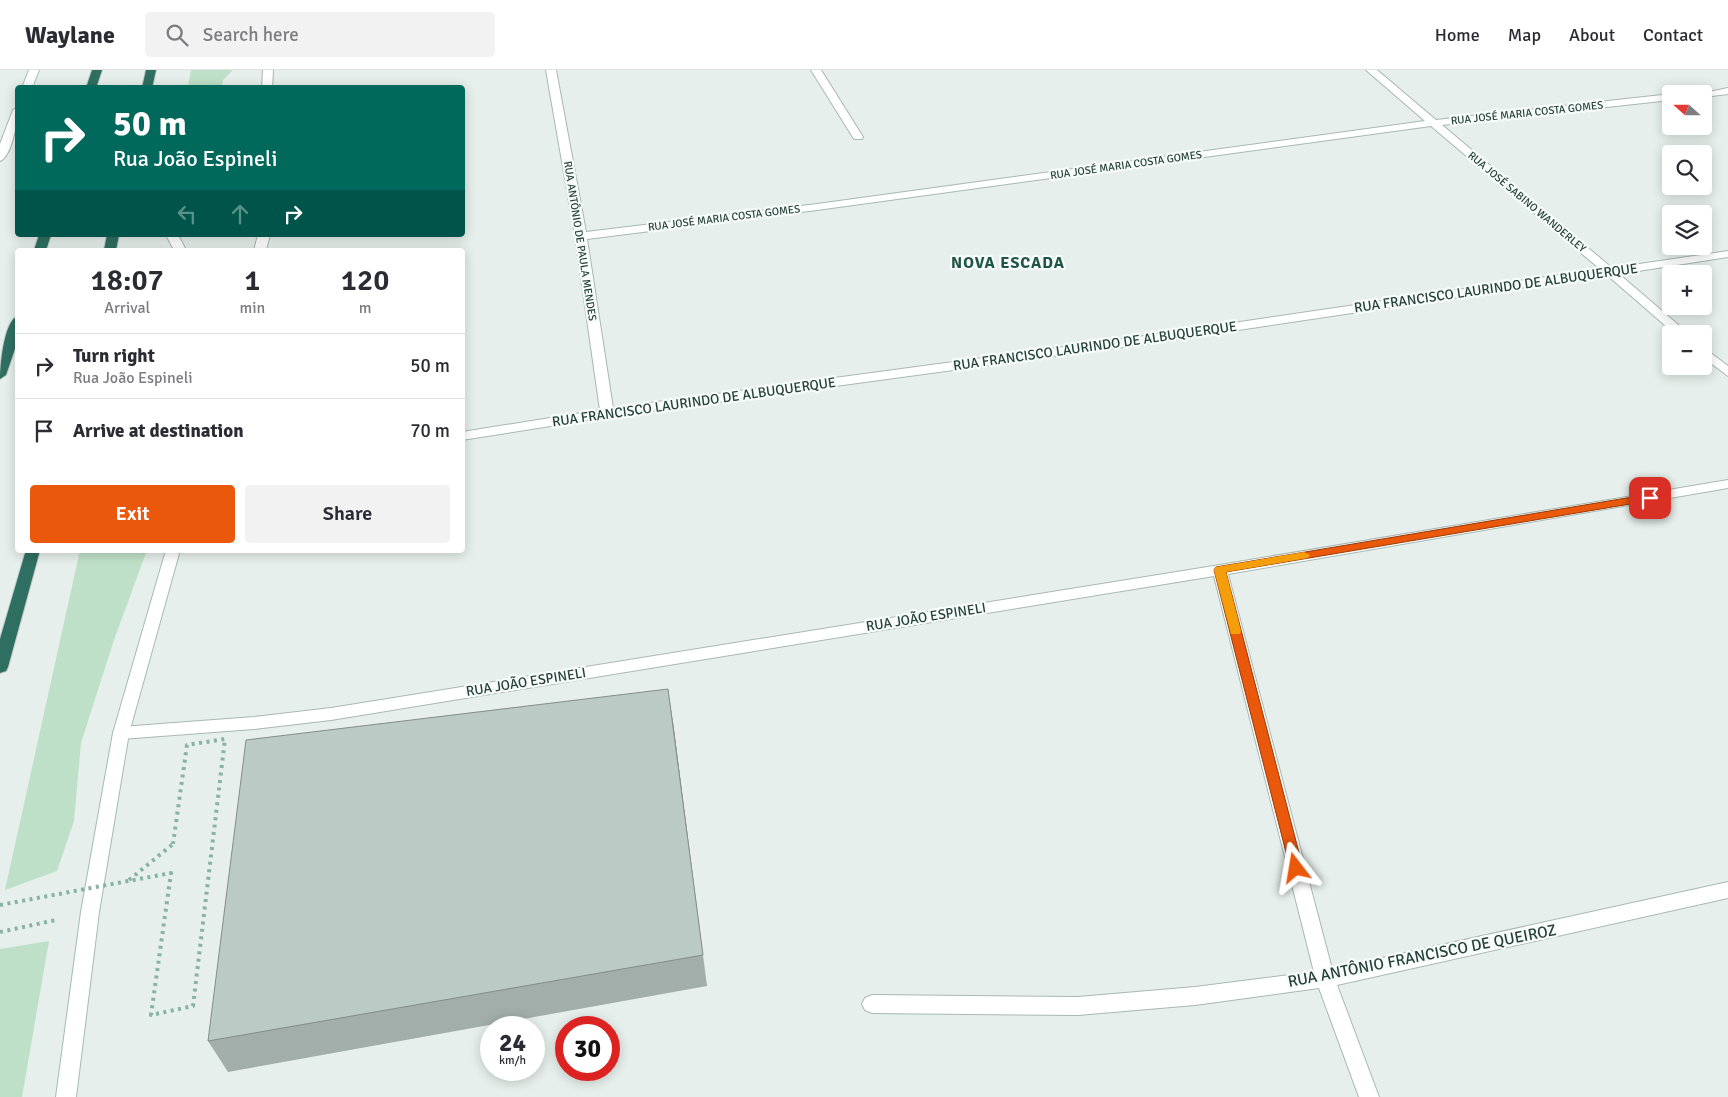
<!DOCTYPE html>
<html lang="en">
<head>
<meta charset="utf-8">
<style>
	body { margin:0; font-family:Signika,sans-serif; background:#f2f2f3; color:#2b2b33; height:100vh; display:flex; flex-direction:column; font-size:19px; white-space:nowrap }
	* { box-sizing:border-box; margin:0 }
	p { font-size:16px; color:#7c7c81 }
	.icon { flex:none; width:28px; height:28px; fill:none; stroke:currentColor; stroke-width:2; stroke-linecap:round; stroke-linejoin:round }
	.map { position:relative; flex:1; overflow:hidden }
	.drawer { position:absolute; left:15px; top:178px; width:450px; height:305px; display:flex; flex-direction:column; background:#fff; border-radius:5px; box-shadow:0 2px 12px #0003 }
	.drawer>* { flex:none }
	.top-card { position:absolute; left:15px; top:15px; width:450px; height:152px; border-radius:5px; box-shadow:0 2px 12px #0003; background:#00695c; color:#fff; overflow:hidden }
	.needle { width:32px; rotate:291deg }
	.tools { position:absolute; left:1662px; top:15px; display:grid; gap:10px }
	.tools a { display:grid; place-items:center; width:50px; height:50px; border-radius:5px; background:#fff; box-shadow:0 2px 12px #0003; font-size:25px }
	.speed { position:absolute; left:480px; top:946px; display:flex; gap:10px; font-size:25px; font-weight:700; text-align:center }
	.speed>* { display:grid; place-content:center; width:65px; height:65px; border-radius:50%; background:#fff; box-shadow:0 2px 12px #0003; line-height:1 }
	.speed small { font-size:12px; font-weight:400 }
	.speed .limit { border:8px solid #d22; background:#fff; color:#111 }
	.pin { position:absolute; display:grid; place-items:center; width:42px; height:42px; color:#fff; margin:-21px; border-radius:10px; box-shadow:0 2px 8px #0006 }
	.me { position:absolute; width:55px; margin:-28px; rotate:346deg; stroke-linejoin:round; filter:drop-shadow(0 0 4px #0008) }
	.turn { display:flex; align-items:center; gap:18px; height:105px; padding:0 15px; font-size:22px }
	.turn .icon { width:65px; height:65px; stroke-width:2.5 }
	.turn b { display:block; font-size:35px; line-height:42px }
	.lanes { display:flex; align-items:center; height:48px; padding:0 15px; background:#0003; justify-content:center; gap:25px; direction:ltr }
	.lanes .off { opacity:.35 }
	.eta { display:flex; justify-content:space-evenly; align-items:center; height:85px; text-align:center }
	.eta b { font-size:30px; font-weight:600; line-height:35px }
	.action { display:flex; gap:10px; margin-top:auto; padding:10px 15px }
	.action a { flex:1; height:58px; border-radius:5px; background:#ea580c; color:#fff; font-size:20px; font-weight:600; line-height:58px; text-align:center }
	.action a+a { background:#f2f2f3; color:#2b2b33 }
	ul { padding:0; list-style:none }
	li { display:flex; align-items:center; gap:15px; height:65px; padding:0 15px; border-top:1px solid #e1e1e2 }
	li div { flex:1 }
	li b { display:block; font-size:19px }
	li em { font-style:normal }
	header { display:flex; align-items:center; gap:30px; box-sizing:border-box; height:70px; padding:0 25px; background:#fff; border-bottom:1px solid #e1e1e2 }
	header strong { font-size:24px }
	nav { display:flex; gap:28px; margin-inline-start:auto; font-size:18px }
	.search { width:350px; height:45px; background:#f2f2f3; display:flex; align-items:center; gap:12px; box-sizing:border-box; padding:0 18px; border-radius:5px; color:#7c7c81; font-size:19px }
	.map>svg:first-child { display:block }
</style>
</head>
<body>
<header>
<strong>Waylane</strong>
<div class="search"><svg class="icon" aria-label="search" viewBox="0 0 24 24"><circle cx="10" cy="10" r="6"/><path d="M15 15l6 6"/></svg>Search here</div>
<nav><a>Home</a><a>Map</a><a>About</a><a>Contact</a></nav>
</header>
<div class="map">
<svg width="1728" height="1027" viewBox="0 0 1728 1027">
	<rect width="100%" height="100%" fill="#e6efeb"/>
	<path fill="#bfe0c8" d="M191,0H233L223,10L221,17H188Z
		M80,480H147L113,573L81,673L74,751L57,801L5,820Z
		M49,871L22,1027H0V879Z"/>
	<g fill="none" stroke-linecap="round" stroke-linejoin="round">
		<defs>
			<path id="street" d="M263,0H273L272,18H262Z
				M546,0H556L586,162L817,134L1425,51L1366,0H1377L1436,50L1671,24V30L1442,55L1612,198L1728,181V187L1619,204L1689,264H1675L1607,205L1131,276L607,347L462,370V362L600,340L575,166ZM1431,56L1600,199L1131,268L613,338L587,169L817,140Z
				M811,0H821L863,67L862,69H854Z
				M1728,18V24L1704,27V24H1699Z
				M258,165H270L266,180H254Z
				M1704,278L1728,296V306L1704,288Z
				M1728,410V418L1228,504L1332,899L1728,812V828L1337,915L1379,1027H1359L1319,918L1195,935L1078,945L872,943L865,940L862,934L865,928L872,925L1078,927L1195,917L1314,902L1214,506L331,650L254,659L121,669L115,668L113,663L115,658L121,657L254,647L331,638L1220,495Z"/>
			<path id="secondary" d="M29,0H39L32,18H22Z
				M18,37C18,49 12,87 0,91V74L13,40Z
				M166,165H178L186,180H174Z
				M166,480H180L129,663L99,842L76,1027H56L81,842L113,663Z"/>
			<path id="highway" d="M92,0H102L96,18H86Z
				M146,0H156L152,18H142Z
				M39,165H51L46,180H34Z
				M107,165H119L116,180H104Z
				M18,246V270L6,305L0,309C0,296 4,250 18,246Z
				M26,480H40L8,597L6,601L0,603V569Z"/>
		</defs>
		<use href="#street" stroke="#a8b8b2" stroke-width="2"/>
		<use href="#secondary" stroke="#a4bbb3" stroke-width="2"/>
		<use href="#highway" stroke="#c2cac8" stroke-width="2"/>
		<path stroke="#86b3a5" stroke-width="4" stroke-dasharray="3 4.5" stroke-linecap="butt" d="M129,810L173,774
			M0,862L56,850"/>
		<use href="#street" fill="#fff" fill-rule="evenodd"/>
		<use href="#secondary" fill="#fff" fill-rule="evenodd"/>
		<use href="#highway" fill="#2f6f62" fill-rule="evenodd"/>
		<path stroke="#86b3a5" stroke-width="4" stroke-dasharray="3 4.5" stroke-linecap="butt" d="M0,835L171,803L151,945L193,936L225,669L187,675L173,774"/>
	</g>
	<path fill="#a1aea9" d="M673,652L707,916L228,1002L208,971Z"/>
	<path fill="#838d89" d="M668,619L673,652L707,916L703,885Z"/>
	<path fill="#bbcac4" stroke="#838d89" d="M668,619L703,885L208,971L246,670Z"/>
	<path fill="#ea580c" stroke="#983908" d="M1650,424L1655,428L1654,430L1226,502L1303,798L1301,802H1291L1214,500L1216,497Z"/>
	<path fill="#f59e0b" d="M1304,482L1310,485L1308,488L1226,502L1241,561L1240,564H1231L1214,500L1216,497Z"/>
	<g text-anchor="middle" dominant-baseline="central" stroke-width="4.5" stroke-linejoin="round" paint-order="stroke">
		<g font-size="11" fill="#24423a" stroke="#f7fbf9">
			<text transform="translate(1527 43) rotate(-6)">RUA JOSÉ MARIA COSTA GOMES</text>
			<text transform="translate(1126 95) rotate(-8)">RUA JOSÉ MARIA COSTA GOMES</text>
			<text transform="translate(1527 132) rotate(40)">RUA JOSÉ SABINO WANDERLEY</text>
			<text transform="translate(724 148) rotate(-7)">RUA JOSÉ MARIA COSTA GOMES</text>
			<text transform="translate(580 171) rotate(81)">RUA ANTÔNIO DE PAULA MENDES</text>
		</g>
		<g font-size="14" fill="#24423a" stroke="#f7fbf9">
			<text transform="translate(1496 218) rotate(-8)">RUA FRANCISCO LAURINDO DE ALBUQUERQUE</text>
			<text transform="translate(1095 276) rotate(-8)">RUA FRANCISCO LAURINDO DE ALBUQUERQUE</text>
			<text transform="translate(694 332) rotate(-8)">RUA FRANCISCO LAURINDO DE ALBUQUERQUE</text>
			<text transform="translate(926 547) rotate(-9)">RUA JOÃO ESPINELI</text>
			<text transform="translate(526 612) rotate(-9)">RUA JOÃO ESPINELI</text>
		</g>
		<g font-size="16" font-weight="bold" letter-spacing="1" fill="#1f5548" stroke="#f7fbf9">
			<text x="1008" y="193">NOVA ESCADA</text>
		</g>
		<g font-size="16" fill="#24423a" stroke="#f7fbf9">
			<text transform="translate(1422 886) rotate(-11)">RUA ANTÔNIO FRANCISCO DE QUEIROZ</text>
		</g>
	</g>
</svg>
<div class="tools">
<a><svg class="needle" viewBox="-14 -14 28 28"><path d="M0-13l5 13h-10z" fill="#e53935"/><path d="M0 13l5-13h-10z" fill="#7c7c81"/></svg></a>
<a><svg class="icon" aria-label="search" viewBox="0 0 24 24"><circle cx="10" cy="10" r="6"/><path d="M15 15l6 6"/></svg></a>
<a><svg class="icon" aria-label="layers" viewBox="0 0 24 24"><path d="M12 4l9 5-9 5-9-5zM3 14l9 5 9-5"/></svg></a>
<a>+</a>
<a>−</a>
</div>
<div class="speed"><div>24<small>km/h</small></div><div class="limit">30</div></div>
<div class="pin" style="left:1650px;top:428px;background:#d93025"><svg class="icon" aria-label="arrive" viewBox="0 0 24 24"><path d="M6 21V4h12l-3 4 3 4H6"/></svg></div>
<svg class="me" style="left:1296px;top:798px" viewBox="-20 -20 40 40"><path d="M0-17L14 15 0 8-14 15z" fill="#ea580c" stroke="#fff" stroke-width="4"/></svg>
<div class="top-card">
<div class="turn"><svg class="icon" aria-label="right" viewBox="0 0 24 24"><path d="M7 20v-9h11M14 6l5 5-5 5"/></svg><div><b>50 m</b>Rua João Espineli</div></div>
<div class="lanes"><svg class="icon off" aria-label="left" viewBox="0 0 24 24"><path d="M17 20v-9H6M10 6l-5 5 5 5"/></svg><svg class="icon off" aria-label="ahead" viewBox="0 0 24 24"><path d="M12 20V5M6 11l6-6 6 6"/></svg><svg class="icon" aria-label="right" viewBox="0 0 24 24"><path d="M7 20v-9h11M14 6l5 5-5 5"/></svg></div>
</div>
<section class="drawer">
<div class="eta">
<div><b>18:07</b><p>Arrival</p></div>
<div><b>1</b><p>min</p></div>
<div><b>120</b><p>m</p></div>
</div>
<ul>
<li><svg class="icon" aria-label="right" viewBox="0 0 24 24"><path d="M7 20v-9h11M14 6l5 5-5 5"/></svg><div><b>Turn right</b><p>Rua João Espineli</p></div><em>50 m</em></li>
<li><svg class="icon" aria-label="arrive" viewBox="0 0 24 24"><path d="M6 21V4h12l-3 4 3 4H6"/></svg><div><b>Arrive at destination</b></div><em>70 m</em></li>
</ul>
<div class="action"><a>Exit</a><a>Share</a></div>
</section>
</div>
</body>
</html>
